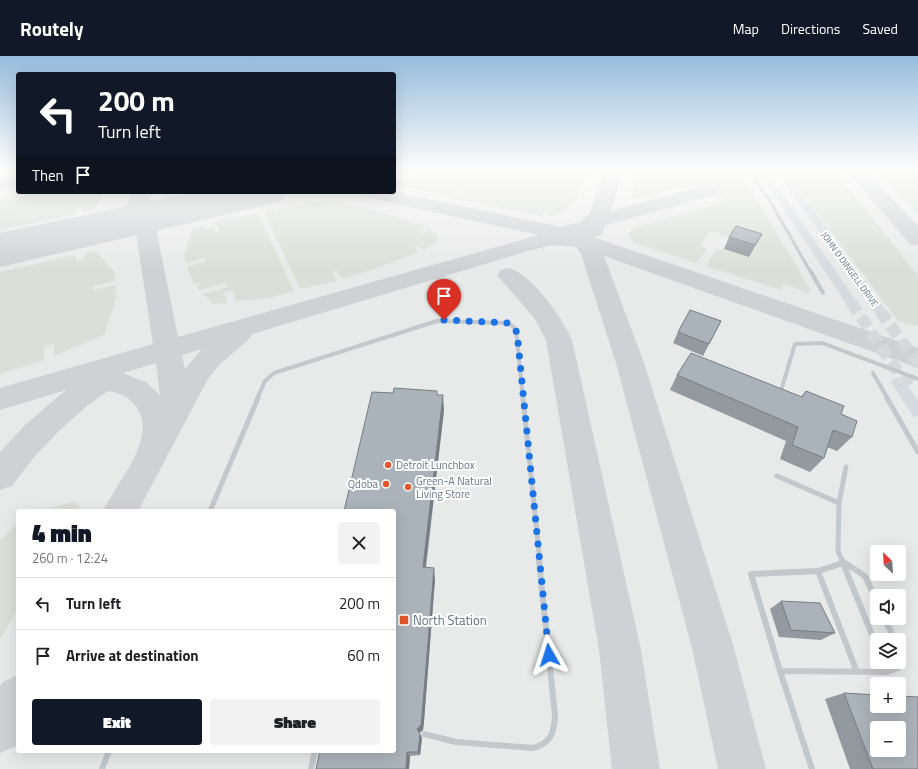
<!DOCTYPE html>
<html lang="en">
<head>
<meta charset="utf-8">
<style>
	body { margin:0; font-family:"Titillium Web",sans-serif; background:#f2f2f2; color:#202124; height:100vh; display:flex; flex-direction:column; font-size:15px; white-space:nowrap }
	* { box-sizing:border-box; margin:0 }
	p { font-size:13px; color:#757577 }
	.icon { flex:none; width:22px; height:22px; fill:none; stroke:currentColor; stroke-width:2; stroke-linecap:round; stroke-linejoin:round }
	.map { position:relative; flex:1; overflow:hidden }
	.drawer { position:absolute; left:16px; top:453px; width:380px; height:244px; display:flex; flex-direction:column; background:#fff; border-radius:4px; box-shadow:0 4px 16px #0002 }
	.drawer>* { flex:none }
	.hud { position:absolute; left:16px; top:16px; width:380px; height:122px; border-radius:4px; box-shadow:0 4px 16px #0002; background:#111827; color:#fff; overflow:hidden }
	.needle { width:26px; rotate:335deg }
	.buttons { position:absolute; left:870px; top:489px; display:grid; gap:8px }
	.buttons a { display:grid; place-items:center; width:36px; height:36px; border-radius:4px; background:#fff; box-shadow:0 4px 16px #0002; font-size:20px }
	.pin { position:absolute; display:grid; place-items:center; width:34px; height:34px; color:#fff; margin:-41px -17px; border-radius:50% 50% 50% 0; rotate:-45deg; box-shadow:0 0 4px #0007 }
	.pin .icon { rotate:45deg }
	.me { position:absolute; width:44px; margin:-22px; rotate:354deg; stroke-linejoin:round; filter:drop-shadow(0 0 3px #0008) }
	.turn { display:flex; align-items:center; gap:14px; height:84px; padding:0 16px; font-size:18px }
	.turn .icon { width:52px; height:52px; stroke-width:2.5 }
	.turn b { display:block; font-size:28px; line-height:34px }
	.then { display:flex; align-items:center; height:38px; padding:0 16px; background:#0003; gap:8px; font-size:15px }
	.round { display:grid; place-items:center; flex:none; width:42px; height:42px; border-radius:4px; background:#f2f2f2 }
	.headline { display:flex; align-items:center; justify-content:space-between; height:68px; padding:0 16px }
	h1 { font-size:24px; font-weight:800; line-height:30px; color:#111827 }
	.primary-button { display:flex; gap:8px; margin-top:auto; padding:8px 16px }
	.primary-button a { flex:1; height:46px; border-radius:4px; background:#111827; color:#fff; font-size:16px; font-weight:800; line-height:46px; text-align:center }
	.primary-button a+a { background:#f2f2f2; color:#202124 }
	ul { padding:0; list-style:none }
	li { display:flex; align-items:center; gap:12px; height:52px; padding:0 16px; border-top:1px solid #e0e0e0 }
	li div { flex:1 }
	li b { display:block; font-size:15px }
	li em { font-style:normal }
	header { display:flex; align-items:center; gap:24px; box-sizing:border-box; height:56px; padding:0 20px; background:#111827; color:#fff }
	header strong { font-size:19px }
	nav { display:flex; gap:22px; margin-inline-start:auto; font-size:14px }
	.map>svg:first-child { display:block }
</style>
</head>
<body>
<header>
<strong>Routely</strong>
<nav><a>Map</a><a>Directions</a><a>Saved</a></nav>
</header>
<div class="map">
<svg width="918" height="713" viewBox="0 0 918 713">
	<rect width="100%" height="100%" fill="#fafaf8"/>
	<path fill="#e8e9e9" fill-rule="evenodd" d="M0,113H18V136H394V113H918V713H0ZM18,455H394V695H18ZM877,496H899V518H877ZM877,540H899V562H877ZM877,584H899V606H877ZM877,628H899V650H877ZM877,672H899V694H877Z"/>
	<path fill="#dadfd7" d="M446,113H589C581,132 571,160 547,160L549,155L546,154L542,160L454,142L460,136L456,134L450,141L394,128L395,125L442,114L446,118H450Z
		M647,113H738L810,233L809,237L784,228L781,234L706,210L715,195L724,193L749,201L755,189L710,175L701,189L707,193L696,207L635,187L628,180L631,173L716,148L722,144L721,140L704,130L699,131L694,128L634,143L631,139L634,132L642,133V131L634,130L638,114L650,116L651,114Z
		M785,113H831L856,141L918,220V270L898,265Z
		M874,113H918V158Z
		M31,136H51V139L61,136H100L102,139L95,153L82,157L83,152L76,153V158L0,174V145Z
		M320,146C356,148 392,157 425,171L420,177L424,178L428,173L437,179L438,184L435,188L423,194L419,190L415,191L419,196L377,212L342,223L337,215L332,216L337,225L300,233L264,155L275,152L276,155L280,154L278,152Z
		M258,157L294,235L269,242L236,245L232,234L224,236L227,247L214,248L203,238L227,231L225,227L200,234L196,230L201,229L200,227L194,228L187,211L206,205L205,202L186,207L184,199L192,174L203,169L204,174L213,172L215,176L219,175L216,166Z
		M96,195L114,216L115,225L93,230V234L115,229L116,243L104,279L54,300V288L44,290V304L0,318V216L76,199V206L84,204V198Z
		M72,446L79,448L78,455H40Z
		M18,468V553L0,583V484Z"/>
	<g fill="none" stroke-linecap="round" stroke-linejoin="round">
		<path fill="#ced2d4" fill-rule="evenodd" d="M605,113H623L611,155L707,129L714,131L717,135L714,139L606,169L601,179L595,181L596,182L918,292V312L604,200L644,307L734,592L766,713H718L692,592L616,307L581,198L576,191L553,189L532,194L252,278L248,284L219,309L208,323L138,455H103C116,427 158,382 137,352C129,341 120,337 108,335L87,350L60,374L35,400L12,430L0,434V396L25,369L66,334L0,354V332L153,288L134,164C122,172 107,180 94,176L90,172C99,160 121,160 131,144L129,136H149L150,143C163,152 179,145 193,149L196,153L193,157C180,160 166,161 153,158L178,281L539,179L369,142L362,140L359,136H394L561,171L581,166L590,156ZM202,293L185,313L182,299ZM156,307L160,339L146,326L123,317Z
			M845,113H864L918,170V189L910,188Z
			M18,120V132L0,135V123Z
			M509,212C531,217 563,263 572,284L641,594L660,713H612L599,594L546,284L535,263L497,219L501,214Z
			M18,619V686L16,690L0,697V630L3,626Z"/>
		<path fill="#ced2d4" fill-rule="evenodd" d="M195,136H287L280,146L0,211V177Z"/>
		<path stroke="#d5d9db" stroke-width="12" stroke-dasharray="12 6" stroke-linecap="butt" d="M851,246L893,309L912,331
			M880,255L918,308"/>
		<path stroke="#c3c8cc" stroke-width="3" d="M748,113L770,145L810,215"/>
		<path stroke="#c3c8cc" stroke-width="4" d="M810,214L823,237
			M873,317L888,343
			M780,338L795,288L822,287L918,323
			M257,343L265,325L274,317L437,265L508,267L516,273L523,343"/>
		<path stroke="#c3c8cc" stroke-width="5" d="M523,342L540,506
			M887,342L918,396
			M777,420L839,447L838,495L843,506
			M839,447L846,411
			M210,455L258,342"/>
		<path stroke="#c3c8cc" stroke-width="6" d="M842,505L865,520L877,546
			M818,515L857,616
			M884,562L895,584
			M883,606L887,616
			M780,615L751,518L818,515L843,507L877,591
			M424,678L456,686L533,692C551,687 554,677 555,660L539,505
			M102,713L109,695
			M311,713L315,695
			M812,713L780,615L887,616L898,612L901,599L899,594"/>
		<path fill="#d6dbdf" fill-rule="evenodd" d="M757,113H765L855,243L857,246L855,249H847Z
			M775,113H784L884,252L886,255L884,258H876Z
			M898,321L903,323L918,345V361L913,360L891,326L893,323Z"/>
	</g>
	<path fill="#929a9f" d="M762,178L749,201L724,193L729,181Z
		M721,265L703,300L673,287L678,276Z
		M677,319L801,341L806,335L841,358L852,381L837,395L827,391L824,402L810,416L780,403L786,385L670,334Z
		M393,337L437,339L444,354L426,512L435,523L424,665L423,674L419,677L422,682L420,699L410,700L409,713H316Z
		M781,545L835,577L821,584L779,581L770,553Z
		M844,637L918,713H850L825,643Z"/>
	<path fill="#777d82" d="M443,339L444,354L424,522L423,511Z
		M434,512L435,523L424,665L423,674L419,677L417,673Z
		M420,678L422,682L420,699L418,696Z
		M407,696L410,700L409,713H406Z"/>
	<path fill="#aab3b9" stroke="#777d82" fill-rule="evenodd" d="M736,170L762,178L755,189L729,181Z
		M690,254L721,265L709,288L678,276Z
		M691,297L802,341L806,335L844,350L841,358L857,365L852,381L833,374L824,402L792,389L798,371L677,319Z
		M394,332L437,335V339H443L423,511L434,512L422,660L421,669L417,673L420,678L418,696H407L406,713H316L320,695H394V455H344L372,336L393,337Z
		M781,545L820,547L835,577L791,574Z
		M844,637L877,639V650H899V640L918,641V713H873ZM877,672H899V694H877Z"/>
	<linearGradient id="sky" x2="0" y2="1"><stop stop-color="#96bcdc"/><stop offset="0.53" stop-color="#fdfdfc"/><stop offset="1" stop-color="#fdfdfc" stop-opacity="0"/></linearGradient>
	<rect width="918" height="213" fill="url(#sky)"/>
	<g fill="none" stroke-linecap="round" stroke-linejoin="round">
		<path stroke="#1a73e8" stroke-width="7" stroke-dasharray="0 12.6" d="M444,264L508,267L517,276L549,599"/>
	</g>
	<g fill="#e4572e" stroke="#fff" stroke-width="1.5">
		<circle cx="388" cy="409" r="4"/>
		<circle cx="386" cy="428" r="4"/>
		<circle cx="408" cy="431" r="4"/>
		<rect x="399" y="559" width="10" height="10" rx="2"/>
	</g>
	<g text-anchor="middle" dominant-baseline="central" stroke-width="4" stroke-linejoin="round" paint-order="stroke">
		<g font-size="9" fill="#657683" stroke="#fff">
			<text transform="translate(850 213) rotate(54)">JOHN D DINGELL DRIVE</text>
		</g>
		<g font-size="11" fill="#657683" stroke="#fff" text-anchor="start">
			<text x="396" y="409">Detroit Lunchbox</text>
			<text x="416" y="425">Green-A Natural<tspan x="416" dy="13">Living Store</tspan></text>
			<text x="378" y="428" text-anchor="end">Qdoba</text>
		</g>
		<g font-size="13" fill="#657683" stroke="#fff" text-anchor="start">
			<text x="413" y="564">North Station</text>
		</g>
	</g>
</svg>
<div class="buttons">
<a><svg class="needle" viewBox="-14 -14 28 28"><path d="M0-13l5 13h-10z" fill="#e53935"/><path d="M0 13l5-13h-10z" fill="#757577"/></svg></a>
<a><svg class="icon" aria-label="sound" viewBox="0 0 24 24"><path d="M4 9h4l5-4v14l-5-4H4zM17 9q2 3 0 6"/></svg></a>
<a><svg class="icon" aria-label="layers" viewBox="0 0 24 24"><path d="M12 4l9 5-9 5-9-5zM3 14l9 5 9-5"/></svg></a>
<a>+</a>
<a>−</a>
</div>
<div class="pin" style="left:444px;top:264px;background:#d93025"><svg class="icon" aria-label="arrive" viewBox="0 0 24 24"><path d="M6 21V4h12l-3 4 3 4H6"/></svg></div>
<svg class="me" style="left:549px;top:599px" viewBox="-20 -20 40 40"><path d="M0-17L14 15 0 8-14 15z" fill="#1a73e8" stroke="#fff" stroke-width="4"/></svg>
<div class="hud">
<div class="turn"><svg class="icon" aria-label="left" viewBox="0 0 24 24"><path d="M17 20v-9H6M10 6l-5 5 5 5"/></svg><div><b>200 m</b>Turn left</div></div>
<div class="then">Then<svg class="icon" aria-label="arrive" viewBox="0 0 24 24"><path d="M6 21V4h12l-3 4 3 4H6"/></svg></div>
</div>
<section class="drawer">
<div class="headline"><div><h1>4 min</h1><p>260 m · 12:24</p></div><a class="round"><svg class="icon" aria-label="close" viewBox="0 0 24 24"><path d="M6 6l12 12M18 6L6 18"/></svg></a></div>
<ul>
<li><svg class="icon" aria-label="left" viewBox="0 0 24 24"><path d="M17 20v-9H6M10 6l-5 5 5 5"/></svg><div><b>Turn left</b></div><em>200 m</em></li>
<li><svg class="icon" aria-label="arrive" viewBox="0 0 24 24"><path d="M6 21V4h12l-3 4 3 4H6"/></svg><div><b>Arrive at destination</b></div><em>60 m</em></li>
</ul>
<div class="primary-button"><a>Exit</a><a>Share</a></div>
</section>
</div>
</body>
</html>
